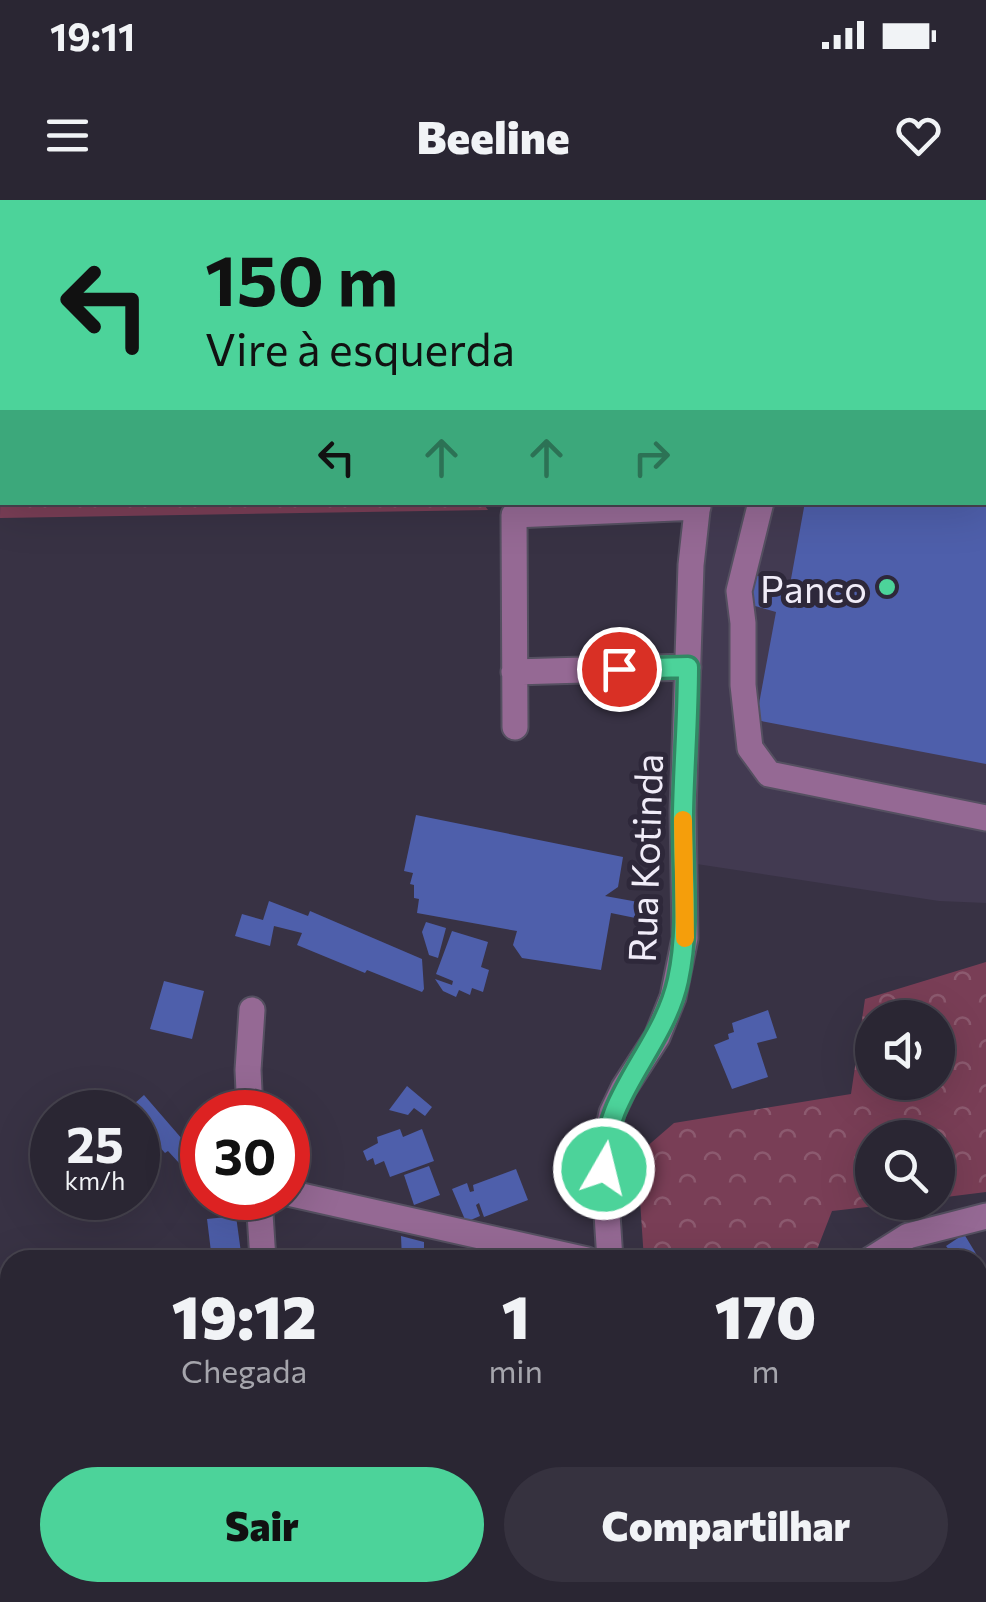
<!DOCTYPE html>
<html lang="pt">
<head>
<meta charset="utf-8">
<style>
	body { margin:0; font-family:Commissioner,sans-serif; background:#36323f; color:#f1f3f6; height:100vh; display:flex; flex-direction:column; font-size:38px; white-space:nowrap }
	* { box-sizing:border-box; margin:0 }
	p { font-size:32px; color:#a5a5ac }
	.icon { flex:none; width:55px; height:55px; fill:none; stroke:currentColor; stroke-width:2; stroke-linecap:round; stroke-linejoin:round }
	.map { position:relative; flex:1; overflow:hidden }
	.drawer { position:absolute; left:0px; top:1050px; width:988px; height:352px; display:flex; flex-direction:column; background:#2a2633; border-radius:30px 30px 0 0; box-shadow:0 10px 40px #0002,0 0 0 2px #46434e }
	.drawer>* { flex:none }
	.hud { position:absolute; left:0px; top:0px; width:988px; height:305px; box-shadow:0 10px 40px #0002,0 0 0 2px #46434e; background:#4cd39a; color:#111; overflow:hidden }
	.buttons { position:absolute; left:855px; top:800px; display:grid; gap:20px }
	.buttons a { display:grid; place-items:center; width:100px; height:100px; border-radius:50%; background:#2a2633; box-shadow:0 10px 40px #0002,0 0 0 2px #46434e; font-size:50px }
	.speed { position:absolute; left:30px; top:890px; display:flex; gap:20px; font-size:50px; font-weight:700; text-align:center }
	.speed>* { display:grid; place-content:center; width:130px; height:130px; border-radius:50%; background:#2a2633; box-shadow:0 10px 40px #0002,0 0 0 2px #46434e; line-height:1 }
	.speed small { font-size:25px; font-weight:400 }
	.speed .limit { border:15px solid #d22; background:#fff; color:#111 }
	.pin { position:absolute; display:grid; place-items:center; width:85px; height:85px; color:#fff; margin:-42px; border:5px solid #fff; border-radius:50%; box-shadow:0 2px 10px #0007 }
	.me { position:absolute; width:110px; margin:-55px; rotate:8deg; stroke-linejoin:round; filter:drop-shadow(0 0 8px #0008) }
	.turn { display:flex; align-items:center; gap:35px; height:210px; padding:0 40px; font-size:45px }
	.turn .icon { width:130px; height:130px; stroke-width:2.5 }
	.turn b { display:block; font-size:70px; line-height:85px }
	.lanes { display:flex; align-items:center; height:95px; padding:0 40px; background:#0003; justify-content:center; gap:50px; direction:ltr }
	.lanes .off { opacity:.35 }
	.eta { display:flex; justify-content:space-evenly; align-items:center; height:170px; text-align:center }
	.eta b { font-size:60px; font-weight:800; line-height:70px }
	.action { display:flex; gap:20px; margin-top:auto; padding:20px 40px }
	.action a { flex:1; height:115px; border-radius:60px; background:#4cd39a; color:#111; font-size:40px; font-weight:800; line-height:115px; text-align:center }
	.action a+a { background:#36323f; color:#f1f3f6 }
	.status { display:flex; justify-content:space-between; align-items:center; height:70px; padding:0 50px; background:#2a2633; direction:ltr }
	.status svg { height:28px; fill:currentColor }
	header { display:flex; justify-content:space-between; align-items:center; height:130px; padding:0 40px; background:#2a2633; font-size:45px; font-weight:800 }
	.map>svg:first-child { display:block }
</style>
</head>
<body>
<div class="status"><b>19:11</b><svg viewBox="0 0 49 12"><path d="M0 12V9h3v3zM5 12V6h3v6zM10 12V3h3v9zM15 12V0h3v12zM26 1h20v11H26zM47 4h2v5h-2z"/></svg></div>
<header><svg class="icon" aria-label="menu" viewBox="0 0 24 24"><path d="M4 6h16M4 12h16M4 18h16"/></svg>Beeline<svg class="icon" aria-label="heart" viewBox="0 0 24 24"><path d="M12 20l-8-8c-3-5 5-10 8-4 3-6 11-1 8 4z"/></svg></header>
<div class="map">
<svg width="986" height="1402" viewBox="0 0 986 1402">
	<defs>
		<pattern id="forest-crowns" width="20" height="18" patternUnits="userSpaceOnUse" patternTransform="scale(2.5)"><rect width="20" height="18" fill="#793e56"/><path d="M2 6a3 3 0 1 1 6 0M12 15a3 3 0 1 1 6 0" fill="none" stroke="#8c5a6f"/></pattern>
		<pattern id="water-rules" width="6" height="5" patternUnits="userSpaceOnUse" patternTransform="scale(2.5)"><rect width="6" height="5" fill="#126eaa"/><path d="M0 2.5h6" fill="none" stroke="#408abb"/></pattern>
	</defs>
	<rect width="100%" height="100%" fill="#383244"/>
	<path fill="#423a51" d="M695,0L986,1V703L939,701L690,663L705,303L985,302V2Z"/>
	<path fill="url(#forest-crowns)" fill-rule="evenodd" d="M0,0H217V2H2V175Z
		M2,189V302H482L488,310L0,318Z
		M986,762V992L938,998V938H872V1002L902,1003L832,1011L813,1060H644L637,955L674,923L851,894L865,799ZM872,818H938V882H872Z"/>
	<path fill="url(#water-rules)" d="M10,1246V1382L0,1371V1256Z
		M28,1393H120L117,1400L110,1402H53Z"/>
	<path fill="#4e5fab" d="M805,302H986V564L756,520L776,412L741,402L746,374L764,377V385L789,390Z
		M416,615L623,657L618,687L605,696L655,705V722L611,713L601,770L522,758L513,745L517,731L417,713L419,699L414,698V685L410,684L413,673L404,671Z
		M269,701L308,716L310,711L422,759L424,789L422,792L367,770L365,773L297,745L302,733L274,726L270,746L235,736L242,714L263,720Z
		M426,722L446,728L438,758L429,755L422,732Z
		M452,731L488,742L481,767L489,770L483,792L472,788L470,795L459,790L456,797L443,791L435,779L452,785L453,781L436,774Z
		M164,781L204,791L192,839L150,829Z
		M768,810L777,838L757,843L768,877L732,889L714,845L729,839L728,834L734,832L732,823Z
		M407,886L432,907L425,916L414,908L408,915L389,910Z
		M144,895L202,962L191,976L168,951L165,953L158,945L150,953L138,940V912H125Z
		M400,929L403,937L422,929L434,961L390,977L384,961L375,965L373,958L367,961L363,951L378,943L377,937Z
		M429,966L440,995L414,1005L404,975Z
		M516,969L528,1000L484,1017L479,1003L476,1005L480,1016L466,1022L452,989L467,983L470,992L474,991L473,985Z
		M236,1016L242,1060H212L207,1019Z
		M964,1034L986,1070V1111L978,1096V1060H947L954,1056L946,1046Z
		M401,1036L424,1042V1060H402Z
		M175,1392H205L203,1402H174Z
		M527,1392H556L568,1402H506Z"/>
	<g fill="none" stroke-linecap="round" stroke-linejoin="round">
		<defs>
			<path id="minor" d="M695,0L696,2
				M985,64H986
				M761,302L739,391L743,423V485L750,548L769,574L986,618
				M514,472L688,467
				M515,527L514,315L698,307
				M250,912L248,870L252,810
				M288,993L587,1060
				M259,998L263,1060
				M610,1060L603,953L612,913L624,888L657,837L673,797L685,738L683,611L691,365L698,302
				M870,1060L908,1036L986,1016
				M289,1392V1402
				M688,1392L695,1402"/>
		</defs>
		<use href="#minor" stroke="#555061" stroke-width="29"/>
		<use href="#minor" stroke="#956994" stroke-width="25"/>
	</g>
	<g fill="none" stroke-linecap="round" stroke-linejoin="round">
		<defs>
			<path id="route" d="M604,969C601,896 663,849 678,780C690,724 682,669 683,612C684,564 688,516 688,467L619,469"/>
		</defs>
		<use href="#route" stroke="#318964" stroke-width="25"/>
		<use href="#route" stroke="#4cd39a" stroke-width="18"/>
		<path stroke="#f59e0b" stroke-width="18" d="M683,620L685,738"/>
	</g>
	<circle fill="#4cd39a" stroke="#2e283a" stroke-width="4" cx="887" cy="387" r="10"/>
	<g text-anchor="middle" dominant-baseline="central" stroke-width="10" stroke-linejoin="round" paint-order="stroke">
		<g font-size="38" fill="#f0ecf8" stroke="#2e283a" text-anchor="end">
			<text x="867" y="387">Panco</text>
		</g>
		<g font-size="38" fill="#f0ecf8" stroke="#2e283a">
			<text transform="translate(644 658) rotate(-88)">Rua Kotinda</text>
		</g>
	</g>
</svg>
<div class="buttons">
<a><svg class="icon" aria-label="sound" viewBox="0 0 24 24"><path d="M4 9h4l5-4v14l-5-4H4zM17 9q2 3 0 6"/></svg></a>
<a><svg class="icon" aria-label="search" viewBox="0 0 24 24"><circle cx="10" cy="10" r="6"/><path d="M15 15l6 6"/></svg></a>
</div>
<div class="speed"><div>25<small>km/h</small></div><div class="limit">30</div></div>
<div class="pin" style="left:619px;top:469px;background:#d93025"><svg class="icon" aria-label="arrive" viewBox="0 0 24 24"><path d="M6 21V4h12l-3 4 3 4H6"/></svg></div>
<svg class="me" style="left:604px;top:969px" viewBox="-20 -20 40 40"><circle r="17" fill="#4cd39a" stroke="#fff" stroke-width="3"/><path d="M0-11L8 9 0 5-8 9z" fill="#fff"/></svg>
<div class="hud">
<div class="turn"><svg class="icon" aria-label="left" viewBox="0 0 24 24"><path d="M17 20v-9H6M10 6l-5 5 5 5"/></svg><div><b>150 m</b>Vire à esquerda</div></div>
<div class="lanes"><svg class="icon" aria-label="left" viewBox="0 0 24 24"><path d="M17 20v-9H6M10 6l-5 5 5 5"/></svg><svg class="icon off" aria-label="ahead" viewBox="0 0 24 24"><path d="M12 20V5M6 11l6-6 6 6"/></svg><svg class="icon off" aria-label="ahead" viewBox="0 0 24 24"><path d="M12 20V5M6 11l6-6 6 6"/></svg><svg class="icon off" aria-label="right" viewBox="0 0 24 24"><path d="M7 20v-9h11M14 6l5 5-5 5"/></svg></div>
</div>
<section class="drawer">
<div class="eta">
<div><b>19:12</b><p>Chegada</p></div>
<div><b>1</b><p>min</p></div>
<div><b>170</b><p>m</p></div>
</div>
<div class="action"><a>Sair</a><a>Compartilhar</a></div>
</section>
</div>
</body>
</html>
